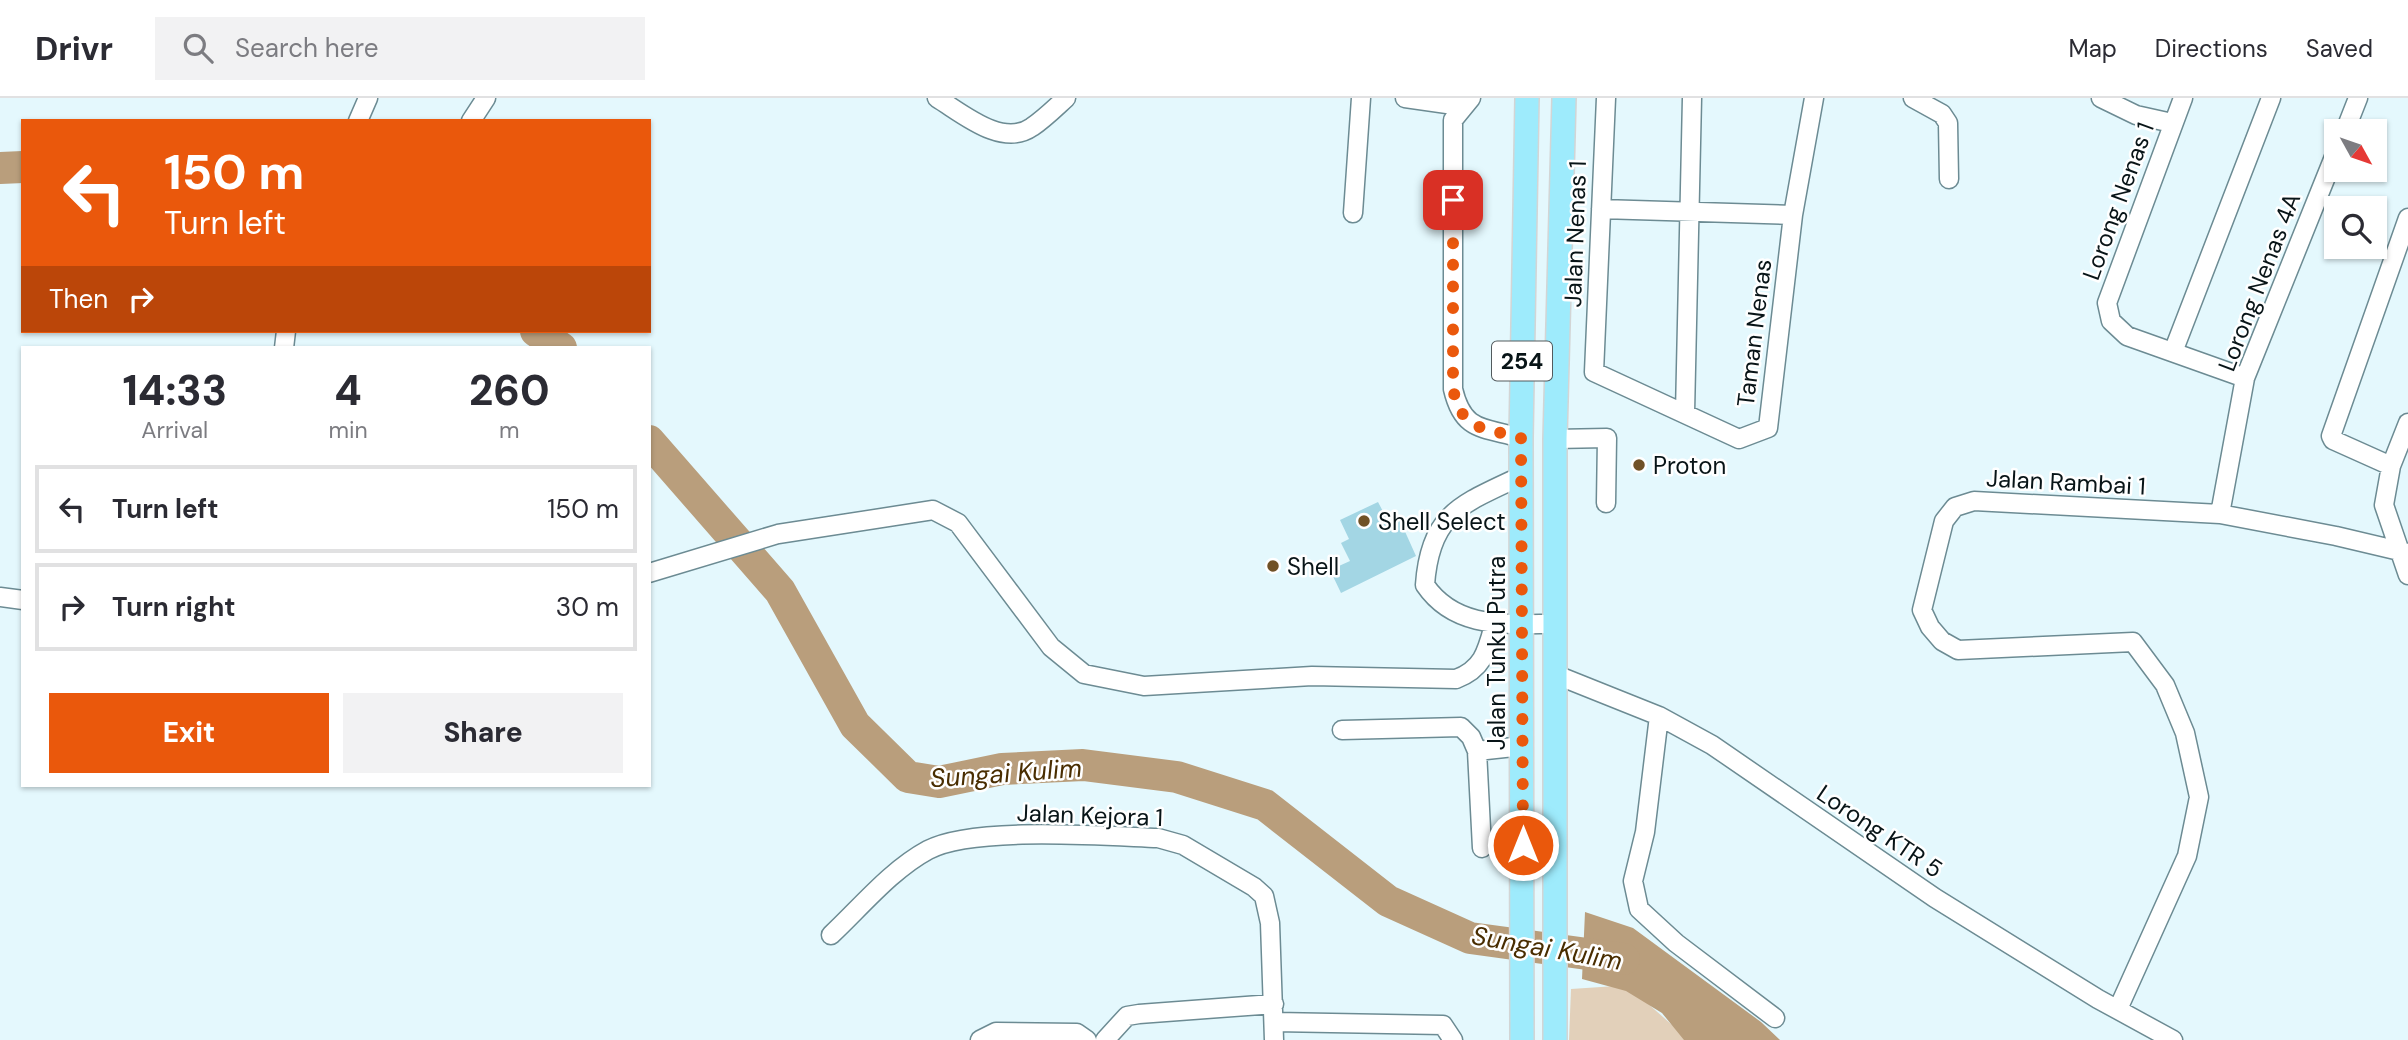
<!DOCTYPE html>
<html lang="en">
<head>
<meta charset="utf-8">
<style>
	body { margin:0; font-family:"DM Sans",sans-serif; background:#f2f2f3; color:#2b2b33; height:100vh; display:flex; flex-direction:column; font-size:26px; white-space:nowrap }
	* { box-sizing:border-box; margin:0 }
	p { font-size:23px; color:#7c7c81 }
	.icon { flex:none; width:38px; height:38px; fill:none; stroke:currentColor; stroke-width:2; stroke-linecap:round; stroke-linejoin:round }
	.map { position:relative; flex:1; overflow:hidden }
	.side { position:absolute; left:21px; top:248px; width:630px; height:441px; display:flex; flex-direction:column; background:#fff; border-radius:0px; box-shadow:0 2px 5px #0004 }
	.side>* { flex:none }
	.banner { position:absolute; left:21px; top:21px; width:630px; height:214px; border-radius:0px; box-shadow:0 2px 5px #0004; background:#ea580c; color:#fff; overflow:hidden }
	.needle { width:46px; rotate:130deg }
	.tools { position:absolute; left:2324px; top:21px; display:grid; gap:14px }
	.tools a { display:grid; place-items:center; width:63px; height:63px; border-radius:0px; background:#fff; box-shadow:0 2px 5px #0004; font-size:35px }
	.pin { position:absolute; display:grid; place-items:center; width:60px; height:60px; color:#fff; margin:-30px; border-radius:14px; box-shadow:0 4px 10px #0006 }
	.me { position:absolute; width:77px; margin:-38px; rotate:0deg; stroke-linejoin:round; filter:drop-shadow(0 0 5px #0008) }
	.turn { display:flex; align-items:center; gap:24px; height:147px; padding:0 28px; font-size:32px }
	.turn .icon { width:91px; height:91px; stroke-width:2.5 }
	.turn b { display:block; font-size:49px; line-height:60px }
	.then { display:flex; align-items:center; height:66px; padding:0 28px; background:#0003; gap:14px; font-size:26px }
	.eta { display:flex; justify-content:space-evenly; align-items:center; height:119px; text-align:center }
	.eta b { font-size:42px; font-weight:800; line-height:49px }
	.primary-button { display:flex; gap:14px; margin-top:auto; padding:14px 28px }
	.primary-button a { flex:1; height:80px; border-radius:0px; background:#ea580c; color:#fff; font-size:28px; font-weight:800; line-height:80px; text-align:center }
	.primary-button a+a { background:#f2f2f3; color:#2b2b33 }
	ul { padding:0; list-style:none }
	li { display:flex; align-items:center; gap:21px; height:88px; margin:0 14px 10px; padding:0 14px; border:4px solid #e1e1e2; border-radius:0px }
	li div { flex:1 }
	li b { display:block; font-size:26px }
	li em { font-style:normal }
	header { display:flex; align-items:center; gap:42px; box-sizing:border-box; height:98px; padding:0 35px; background:#fff; border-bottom:2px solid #e1e1e2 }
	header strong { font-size:33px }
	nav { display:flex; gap:38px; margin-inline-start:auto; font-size:24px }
	.search { width:490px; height:63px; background:#f2f2f3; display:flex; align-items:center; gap:18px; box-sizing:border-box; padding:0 24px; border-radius:0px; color:#7c7c81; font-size:26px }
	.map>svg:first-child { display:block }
</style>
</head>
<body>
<header>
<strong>Drivr</strong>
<div class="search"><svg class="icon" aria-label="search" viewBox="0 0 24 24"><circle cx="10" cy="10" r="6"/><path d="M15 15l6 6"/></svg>Search here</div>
<nav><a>Map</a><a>Directions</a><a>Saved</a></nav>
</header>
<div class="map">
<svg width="2408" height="942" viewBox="0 0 2408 942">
	<rect width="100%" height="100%" fill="#e4f8fd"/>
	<path fill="#e2d0ba" d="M1616,888L1637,896L1689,942H1569L1571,891Z"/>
	<path fill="#b99e7c" d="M1585,814L1633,830L1761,924L1780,942H1684L1662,915L1626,893L1582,881Z"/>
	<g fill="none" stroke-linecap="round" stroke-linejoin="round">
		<path stroke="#b99e7c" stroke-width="32" d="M0,70L23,69
			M536,233L561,250
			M649,343L780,493L855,627L908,679L939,684L1002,671L1083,667L1177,679L1265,707L1388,803L1470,840L1624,861"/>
	</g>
	<path fill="#a3d6e4" d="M1378,404L1388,423L1398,418L1416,458L1341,495L1330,472L1350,463L1341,445L1349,441L1340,422Z"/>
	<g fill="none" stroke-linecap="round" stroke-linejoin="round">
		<defs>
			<path id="minor" d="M937,0C962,15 1002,50 1032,29C1044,21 1055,10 1066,0
				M1405,0L1461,8
				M1471,0L1453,22V291C1463,334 1483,329 1521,340
				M1606,0L1594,274L1739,341L1768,330L1793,117L1814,0
				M1913,0L1942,16L1948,25L1949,81
				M2101,0L2136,17L2172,25
				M2183,0L2107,205L2111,223L2127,238L2245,280
				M358,23L368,0
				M471,23L486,0
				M2345,33L2358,0
				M1601,111L1793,117
				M1353,115L1361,0
				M284,250L286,233
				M2173,254L2271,0
				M1685,315L1692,0
				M2408,325L2391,368L2384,407L2408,477
				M1555,341L1607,340L1606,405
				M2391,368L2333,342L2331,338L2408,120
				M1521,378C1463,406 1430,414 1425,487C1455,531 1506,526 1553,526
				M2220,416L2245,280L2336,54
				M649,475L778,436L933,412L958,425L1051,549L1084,576L1144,588L1312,578L1456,581C1483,571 1487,553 1494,527
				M0,499L23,502
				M1554,576L1659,618L1712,647L1935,800L2098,901L2173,942
				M1659,618L1645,734L1633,783L1639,811L1676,845L1775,920
				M1342,632L1461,629L1471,639L1477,653L1523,648
				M1477,653L1482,750
				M831,837C861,809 891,772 928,752C972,728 1104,738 1158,740L1183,747L1254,789L1264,798L1270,825L1274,942
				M2118,911L2187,758L2199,699L2185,635L2165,587L2133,544L1958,552L1942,543L1930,529L1922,512L1944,423L1955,409L1974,403L2220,416L2336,438L2408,455
				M1275,924L1443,927L1453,942
				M980,942L996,934L1077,935L1087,942
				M1105,942L1127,918L1139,916L1274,906"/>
			<path id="major" d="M1522,942L1521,340L1527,0
				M1555,942V341L1564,0"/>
		</defs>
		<use href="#minor" stroke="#6c8b93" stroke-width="21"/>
		<use href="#major" stroke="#d3d5d5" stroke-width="26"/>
		<use href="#minor" stroke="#fff" stroke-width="18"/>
		<use href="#major" stroke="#9eebfc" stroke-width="23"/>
	</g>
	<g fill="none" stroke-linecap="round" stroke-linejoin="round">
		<path stroke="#ea580c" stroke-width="12" stroke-dasharray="0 21.6" d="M1453,102V291C1462,334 1483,329 1521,340L1523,747"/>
	</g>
	<g fill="#705126" stroke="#fff" stroke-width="2.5">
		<circle cx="1639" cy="367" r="7"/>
		<circle cx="1364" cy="423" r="7"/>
		<circle cx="1273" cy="468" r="7"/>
	</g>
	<g text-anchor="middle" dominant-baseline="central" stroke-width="5" stroke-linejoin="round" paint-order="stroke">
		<rect fill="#fff" stroke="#525a5d" stroke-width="2" x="1492" y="243.5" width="60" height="39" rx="5"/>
		<g font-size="23" font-weight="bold" fill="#081417">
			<text x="1522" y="263">254</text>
		</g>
		<g font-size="24" fill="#081417" stroke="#fff">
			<text transform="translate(2118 103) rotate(-70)">Lorong Nenas 1</text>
			<text transform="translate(1575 136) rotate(-88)">Jalan Nenas 1</text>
			<text transform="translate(2259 184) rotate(-69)">Lorong Nenas 4A</text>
			<text transform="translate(1754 235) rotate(-83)">Taman Nenas</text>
			<text transform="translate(2066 384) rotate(3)">Jalan Rambai 1</text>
			<text transform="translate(1496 555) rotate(-90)">Jalan Tunku Putra</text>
			<text transform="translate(1090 717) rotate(2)">Jalan Kejora 1</text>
			<text transform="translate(1880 733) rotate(34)">Lorong KTR 5</text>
		</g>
		<g font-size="24" fill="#081417" stroke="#fff" text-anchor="start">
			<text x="1653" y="367">Proton</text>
			<text x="1378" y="423">Shell Select</text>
			<text x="1287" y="468">Shell</text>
		</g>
		<g font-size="26" font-style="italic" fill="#492d00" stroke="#fff">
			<text transform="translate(1006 675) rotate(-4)">Sungai Kulim</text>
			<text transform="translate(1547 850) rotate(10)">Sungai Kulim</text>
		</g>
	</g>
</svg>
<div class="tools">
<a><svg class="needle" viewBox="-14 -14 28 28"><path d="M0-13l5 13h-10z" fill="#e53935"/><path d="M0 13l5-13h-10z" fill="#7c7c81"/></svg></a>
<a><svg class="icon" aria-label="search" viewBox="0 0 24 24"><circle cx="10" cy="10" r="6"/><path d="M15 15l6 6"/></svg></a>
</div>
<div class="pin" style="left:1453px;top:102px;background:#d93025"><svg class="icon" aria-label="arrive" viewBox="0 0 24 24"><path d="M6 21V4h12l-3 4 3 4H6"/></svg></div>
<svg class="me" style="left:1523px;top:747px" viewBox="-20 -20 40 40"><circle r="17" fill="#ea580c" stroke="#fff" stroke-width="3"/><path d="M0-11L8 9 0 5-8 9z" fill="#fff"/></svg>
<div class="banner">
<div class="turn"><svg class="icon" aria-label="left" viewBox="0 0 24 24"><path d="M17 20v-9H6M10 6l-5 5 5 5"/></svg><div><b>150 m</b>Turn left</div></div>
<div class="then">Then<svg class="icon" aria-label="right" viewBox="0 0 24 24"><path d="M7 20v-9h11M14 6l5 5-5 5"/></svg></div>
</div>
<section class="side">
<div class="eta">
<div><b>14:33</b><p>Arrival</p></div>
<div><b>4</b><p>min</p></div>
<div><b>260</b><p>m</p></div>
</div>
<ul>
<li><svg class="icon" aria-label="left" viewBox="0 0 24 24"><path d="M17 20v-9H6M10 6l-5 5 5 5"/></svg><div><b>Turn left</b></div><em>150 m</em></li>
<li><svg class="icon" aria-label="right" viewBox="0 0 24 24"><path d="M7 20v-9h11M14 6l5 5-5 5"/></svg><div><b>Turn right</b></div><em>30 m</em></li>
</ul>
<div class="primary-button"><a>Exit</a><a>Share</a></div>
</section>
</div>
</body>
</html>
